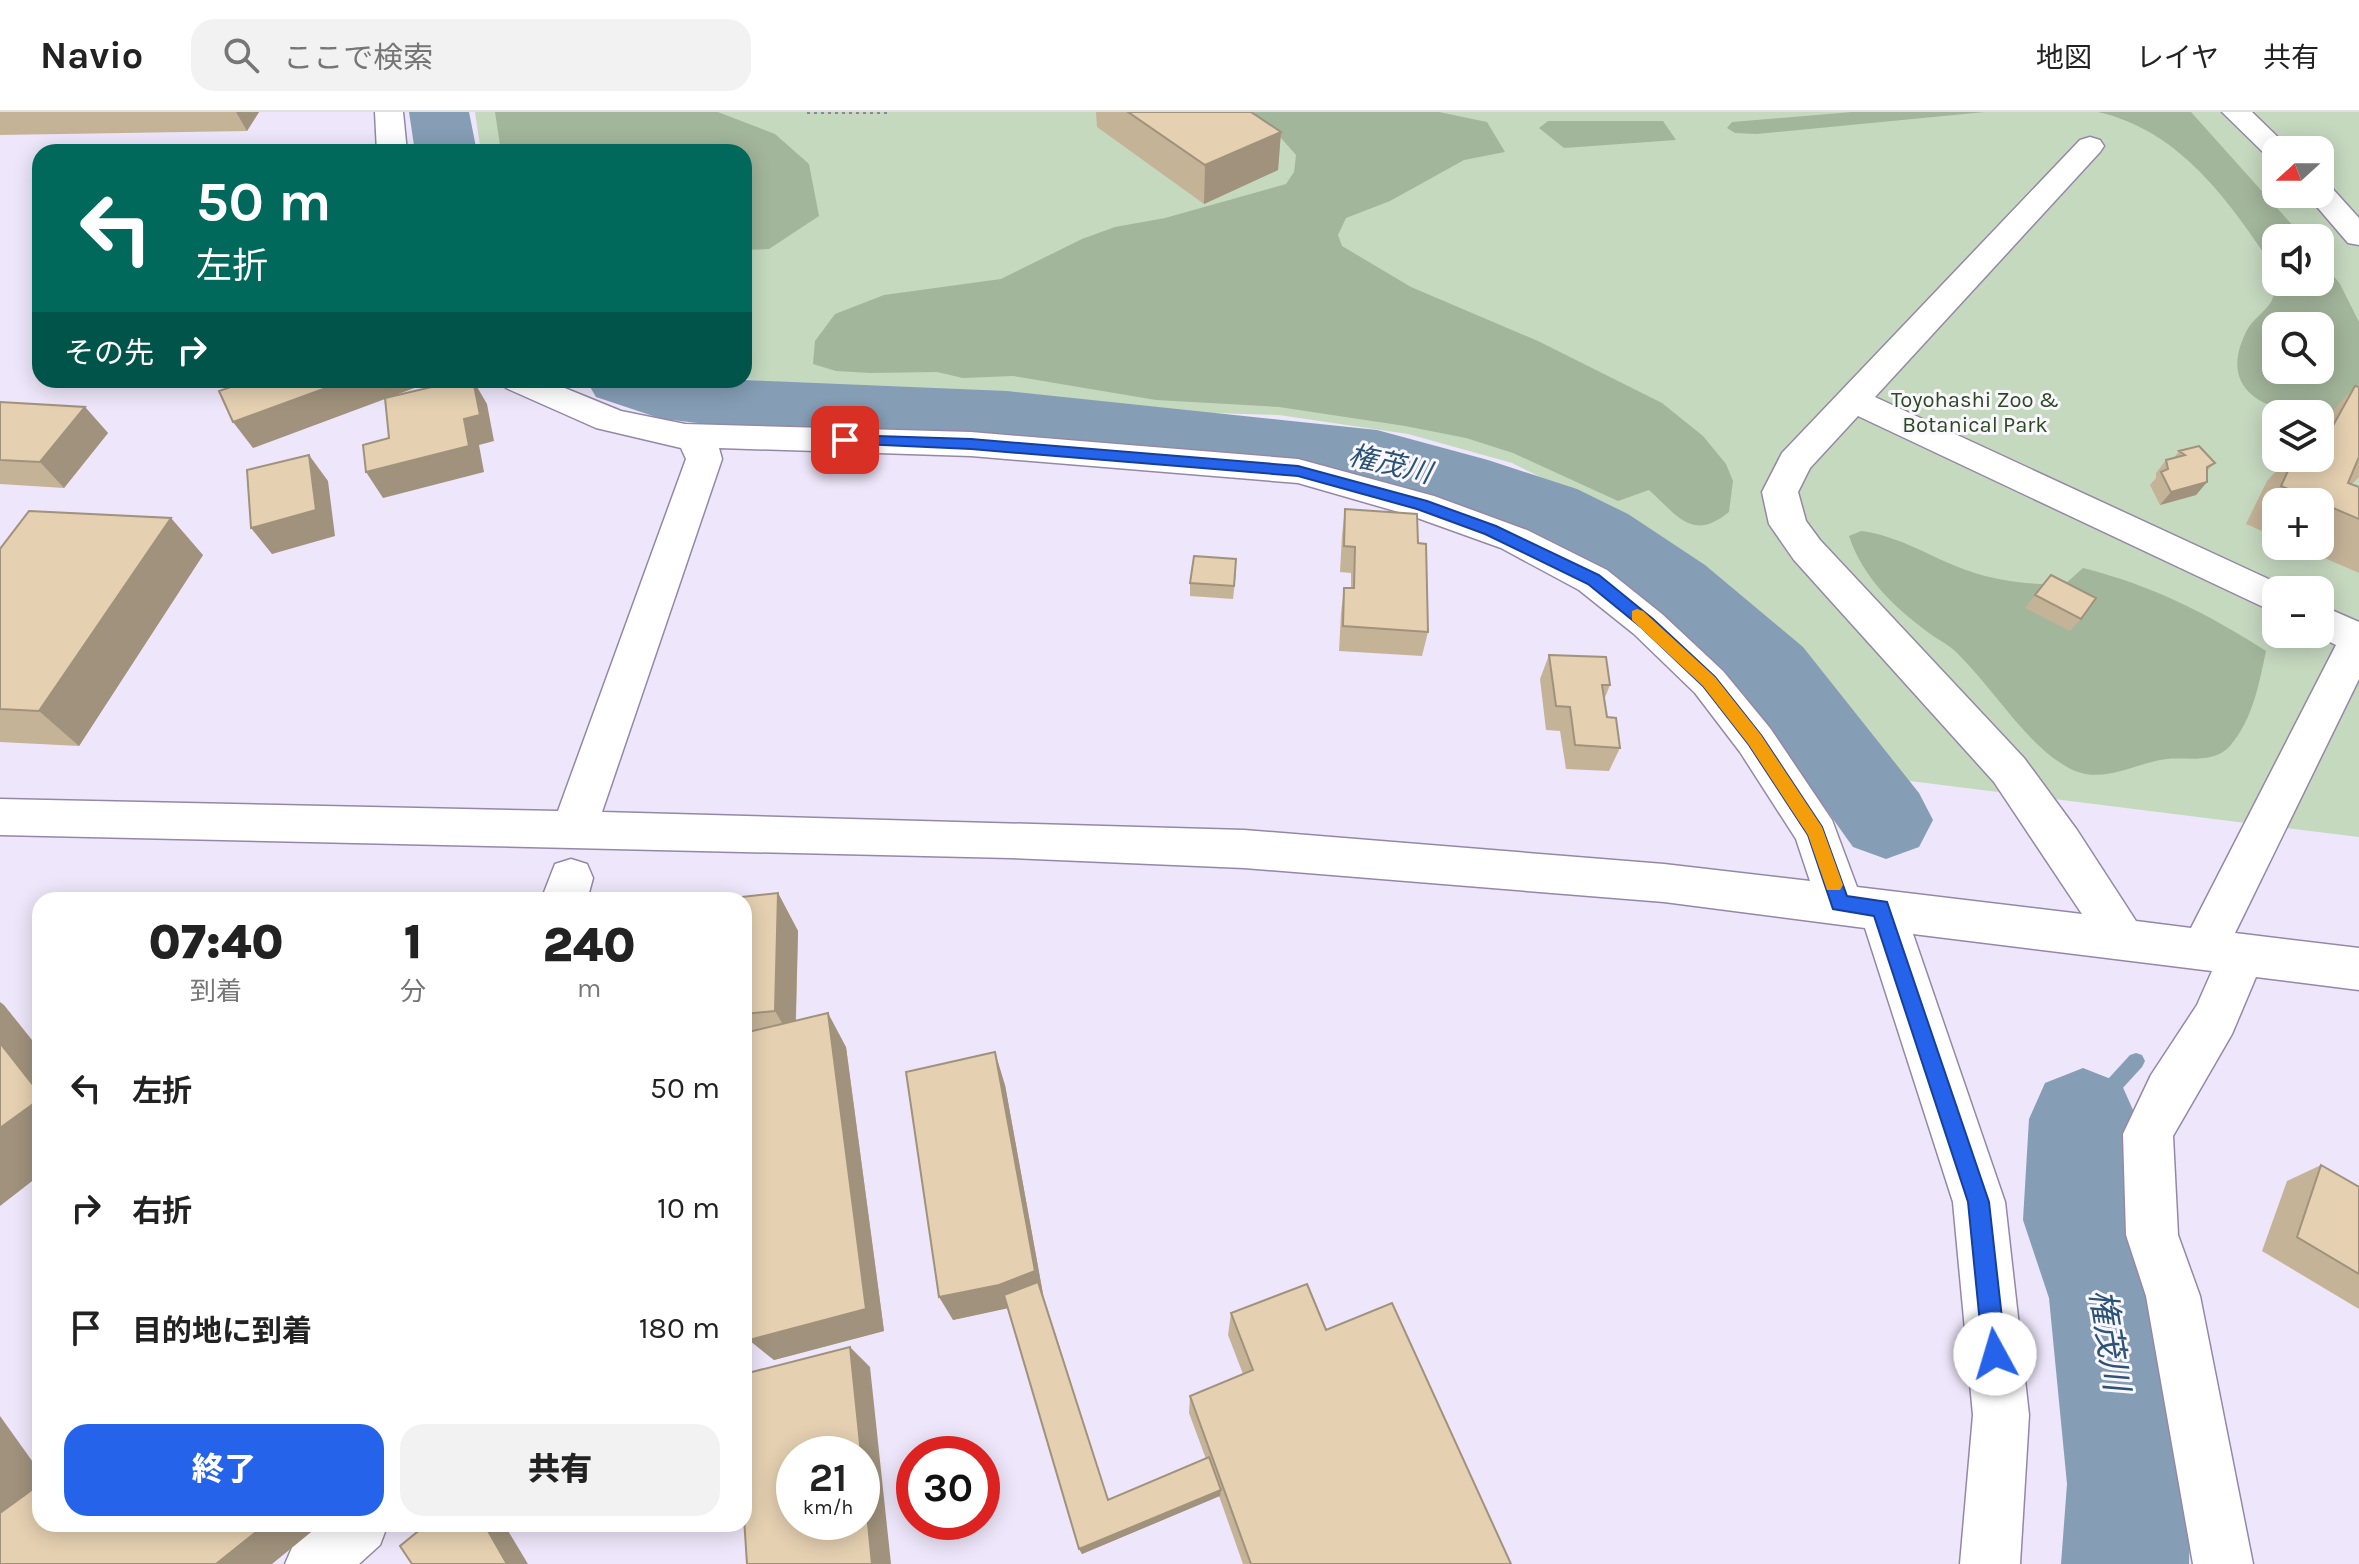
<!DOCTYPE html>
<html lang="ja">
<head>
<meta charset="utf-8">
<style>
	body { margin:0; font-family:Karla,"Noto Sans JP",sans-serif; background:#f2f2f2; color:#222; height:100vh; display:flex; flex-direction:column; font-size:30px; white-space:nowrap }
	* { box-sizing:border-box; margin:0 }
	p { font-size:26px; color:#767676 }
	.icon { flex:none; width:44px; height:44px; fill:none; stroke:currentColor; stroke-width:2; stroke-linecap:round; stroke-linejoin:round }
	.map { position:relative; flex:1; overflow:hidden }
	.panel { position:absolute; left:32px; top:780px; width:720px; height:640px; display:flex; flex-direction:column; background:#fff; border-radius:24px; box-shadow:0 4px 20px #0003 }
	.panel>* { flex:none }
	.top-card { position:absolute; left:32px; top:32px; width:720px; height:244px; border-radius:24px; box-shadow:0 4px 20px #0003; background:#00695c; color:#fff; overflow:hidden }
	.needle { width:52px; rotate:249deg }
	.fabs { position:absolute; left:2262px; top:24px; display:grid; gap:16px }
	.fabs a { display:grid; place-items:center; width:72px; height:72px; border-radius:16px; background:#fff; box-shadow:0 4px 20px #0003; font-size:40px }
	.speed { position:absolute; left:776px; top:1324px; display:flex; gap:16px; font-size:40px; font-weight:700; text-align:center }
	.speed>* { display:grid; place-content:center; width:104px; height:104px; border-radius:50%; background:#fff; box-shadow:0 4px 20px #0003; line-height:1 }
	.speed small { font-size:20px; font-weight:400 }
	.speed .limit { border:12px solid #d22; background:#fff; color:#111 }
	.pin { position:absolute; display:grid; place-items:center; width:68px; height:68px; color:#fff; margin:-34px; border-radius:16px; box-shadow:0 4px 12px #0006 }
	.me { position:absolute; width:88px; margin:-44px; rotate:354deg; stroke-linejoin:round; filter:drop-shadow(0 0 6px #0008) }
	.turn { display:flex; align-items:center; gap:28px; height:168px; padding:0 32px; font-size:36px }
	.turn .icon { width:104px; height:104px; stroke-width:2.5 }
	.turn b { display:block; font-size:56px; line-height:68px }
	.then { display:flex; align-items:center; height:76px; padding:0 32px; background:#0003; gap:16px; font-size:30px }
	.eta { display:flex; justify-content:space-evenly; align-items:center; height:136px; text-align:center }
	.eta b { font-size:48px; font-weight:800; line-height:56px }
	.cta { display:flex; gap:16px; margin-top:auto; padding:16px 32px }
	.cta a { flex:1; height:92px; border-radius:24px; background:#2563eb; color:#fff; font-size:32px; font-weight:800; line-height:92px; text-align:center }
	.cta a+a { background:#f2f2f2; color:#222 }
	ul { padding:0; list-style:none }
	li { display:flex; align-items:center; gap:24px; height:120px; padding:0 32px }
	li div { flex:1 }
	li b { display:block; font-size:30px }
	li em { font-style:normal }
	header { display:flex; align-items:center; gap:48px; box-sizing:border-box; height:112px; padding:0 40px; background:#fff; border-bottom:2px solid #e0e0e0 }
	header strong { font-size:38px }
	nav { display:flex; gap:44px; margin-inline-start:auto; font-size:28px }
	.search { width:560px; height:72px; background:#f2f2f2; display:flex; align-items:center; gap:20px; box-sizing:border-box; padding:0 28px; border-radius:24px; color:#767676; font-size:30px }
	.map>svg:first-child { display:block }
</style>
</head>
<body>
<header>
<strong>Navio</strong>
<div class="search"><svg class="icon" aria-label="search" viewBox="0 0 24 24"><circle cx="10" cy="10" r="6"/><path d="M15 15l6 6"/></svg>ここで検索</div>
<nav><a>地図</a><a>レイヤ</a><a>共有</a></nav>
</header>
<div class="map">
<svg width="2359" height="1452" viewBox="0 0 2359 1452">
	<rect width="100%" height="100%" fill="#eee6fa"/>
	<path fill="#c5d9bf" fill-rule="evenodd" d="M475,0H2359V725L1894,667L1793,541L1722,480L1584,387L1512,351L1408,322L1279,303L1040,296L744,267V40H481ZM2276,38H2320V82H2276ZM2276,126H2320V170H2276ZM2276,214H2320V258H2276ZM2276,302H2320V346H2276ZM2276,390H2320V434H2276ZM2276,478H2320V522H2276Z"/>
	<path fill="#a2b69b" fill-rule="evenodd" d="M495,0H718L775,22L809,52L819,104L769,137L744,138V40H501Z
		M1239,0H1439L1487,10L1505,40L1464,48L1390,89L1346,106L1338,123L1342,134L1411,175L1538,229L1662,291L1703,324L1726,352L1733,369L1729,400C1692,430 1678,404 1649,378L1618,389L1513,341L1466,326L1405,314L1279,295L1156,288L1013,264L963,266L937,260L871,261L836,259L813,252L815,229L835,202L884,183L1001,167L1082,127L1115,115L1165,106L1286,72L1294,60L1296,43L1281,26Z
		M1852,0H1985L1756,22L1735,21L1727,16L1732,10Z
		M2098,0H2191L2304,126H2276V159C2231,92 2182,19 2098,0Z
		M1548,9H1663L1676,28L1564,36L1539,16Z
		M2320,147L2340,172L2359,210V300L2328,308L2320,307V302C2268,301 2215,280 2247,218C2253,207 2265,200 2271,190C2275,183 2275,172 2276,165V170H2320ZM2276,214H2320V258H2276Z
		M1861,419C1900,424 1930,445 1966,458C1999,470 2029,472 2064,473L2083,456C2151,473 2207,501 2266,539C2259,572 2253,607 2230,634C2214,652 2187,645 2167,647C2133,651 2101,675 2067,655C2025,631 1993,576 1958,542C1950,533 1938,528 1929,521C1894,495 1863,466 1849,424Z"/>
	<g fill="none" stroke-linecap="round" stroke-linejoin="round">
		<path fill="#859eb5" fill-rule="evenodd" d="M2136,941L2142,943L2145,949L2142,955L2089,1013L2083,1016L2077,1013L2074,1007L2077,1001L2130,943Z"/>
		<path fill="#859eb5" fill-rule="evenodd" d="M409,0H469L477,40H415Z
			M586,268H744L1007,279L1377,318L1488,348L1577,377L1628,402L1705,453L1803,535L1919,681L1933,708L1919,735L1886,747L1853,735L1743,581L1647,495L1572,442L1521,417L1377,370L1007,329L771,319L662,307L596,285Z
			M2083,956L2121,971L2137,1007L2135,1108L2165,1186L2191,1372L2189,1452H2061L2067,1372L2049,1186L2023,1108L2029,1007L2045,971Z"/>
		<defs>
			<path id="minor" d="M375,0H403L407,40H377Z
				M2222,0H2252L2291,38H2276V46L2267,44Z
				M2090,25L2100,28L2104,34L2100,40L1875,285L2290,477L2276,478V501L1858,304L1810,356L1798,380L1806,409L1820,428L2024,646L2077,718L2136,809L2191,816L2336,533L2313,522H2320V493L2359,510V567L2235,821L2359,836V878L2256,865L2232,922L2173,1024L2178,1123L2200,1184L2253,1452H2193L2146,1184L2126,1123L2123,1022L2151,963L2197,893L2212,859L1913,822L2005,1090L2029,1303L2020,1452H1960L1973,1303L1953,1090L1865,816L1664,790L1244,756L1011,746L0,723V687L558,699L686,347L681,336L596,316L506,276L501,268H545L621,299L685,312L971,320L1298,347L1434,384L1527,418L1607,458L1662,502L1723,559L1770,616L1832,708L1857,775L2082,802L1994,670L1794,448L1769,412L1762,380L1782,341L2080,28ZM719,336L971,344L1298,371L1409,403L1501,436L1579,478L1634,522L1695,581L1740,640L1796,727L1810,769L1664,752L1244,718L602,700L722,347Z
				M2320,72L2331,75L2359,106V133L2348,131L2306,82H2320Z
				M571,747L587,752L593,766L587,788H541L555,752Z
				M315,1412H388L380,1433L359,1452H285L294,1431Z"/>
		</defs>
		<use href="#minor" stroke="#9588a7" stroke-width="3"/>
		<path stroke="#8c8595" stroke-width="4" stroke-dasharray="3 4" stroke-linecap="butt" d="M807,0H887"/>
		<use href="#minor" fill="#fff" fill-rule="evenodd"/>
	</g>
	<path fill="#c5b398" d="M0,0H259L247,19L0,23Z
		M1096,0H1251L1281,20L1278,58L1204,92L1097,15Z
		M2355,274L2359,275V365L2352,372L2359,375V461L2297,434H2320V390H2276V425L2246,412L2267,369L2288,346H2320V313Z
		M0,290L85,295L108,321L64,376L0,372Z
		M2179,339L2215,351L2207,359V370L2196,383L2160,393L2150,373L2156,366V361L2166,348L2174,346Z
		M1345,397L1418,431L1428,520L1422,544L1339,539L1341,501L1344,476H1351V461L1340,460L1342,423Z
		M0,437L203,443L79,634L0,630Z
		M1236,460L1233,487L1190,484V471Z
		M2051,463L2081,507L2070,519L2025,496Z
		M1549,543L1610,573L1604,588L1607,605L1620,636L1609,659L1566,657L1560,619L1546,618L1540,567Z
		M778,781L798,819L796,909L846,935L884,1219L774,1248L749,1228L744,1168V788Z
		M1005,973L1043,1182L1108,1388L1206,1347L1189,1301L1190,1284L1243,1262L1228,1223L1231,1201L1326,1218L1511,1452H1243L1219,1384L1082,1442L1007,1196L953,1208Z
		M2321,1053L2359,1075V1197L2262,1139L2287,1069Z"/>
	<path fill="#a0927c" d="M236,0H259L247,19Z
		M1281,20L1278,58L1204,92L1205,53Z
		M348,268H426L428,271L253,336L233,310Z
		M473,268L487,292L494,329L479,333L484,360L383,386L366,360L464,307Z
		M85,295L108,321L64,376L40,350Z
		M309,343L328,369L335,424L272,442L251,416Z
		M2207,370L2196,383L2160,393L2171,380Z
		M171,406L203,443L79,634L39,599Z
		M778,781L798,819L795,933L775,899Z
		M0,890L4,893L40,938V982L0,931Z
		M828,901L846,935L884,1219L774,1248L749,1228Z
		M995,940L1005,973L1043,1182L1009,1196L953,1208L939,1185Z
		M40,987V1063L0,1094V1016Z
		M850,1235L870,1255L891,1452H872Z
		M0,1304L40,1360V1393L0,1428Z
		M1221,1378L1220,1384L1082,1442L1079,1437Z
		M266,1412H321L272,1452H216Z
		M484,1412H504L528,1452H507Z"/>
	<path fill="#e5d0b1" stroke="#a0927c" stroke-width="2" d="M1128,0H1251L1281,20L1205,53Z
		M251,268H348L233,310L219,279Z
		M461,268H473L480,303L464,307L469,334L366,360L363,333L389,326L385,286Z
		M2355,274L2359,275V345L2348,371L2359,375V407L2281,374L2294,346H2320V337Z
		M0,290L85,295L40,350L0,348Z
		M2199,334L2215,351L2207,355V370L2171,380L2161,360L2168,357L2166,348L2185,343L2179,339Z
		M309,343L316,398L251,416L247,358Z
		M1345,397L1417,402L1418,431L1426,432L1428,520L1343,514L1344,476H1354L1355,435L1344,434Z
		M29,399L171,406L39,599L0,597V437Z
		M1194,444L1236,447L1234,474L1190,471Z
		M2051,463L2096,486L2081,507L2035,483Z
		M1549,543L1606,545L1610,573H1602L1607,605L1616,606L1620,636L1575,633L1570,595L1556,594Z
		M778,781L775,899L744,902V788H715Z
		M828,901L866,1197L749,1228L744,1168V921Z
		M0,931L40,982V987L0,1016Z
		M995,940L1035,1159L999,1173L939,1185L906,960Z
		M2321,1053L2359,1075V1162L2297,1125Z
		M1038,1170L1108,1388L1209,1345L1221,1378L1079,1437L1004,1183Z
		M1307,1172L1326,1218L1392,1191L1511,1452H1251L1190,1284L1253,1258L1231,1201Z
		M850,1235L861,1342H794V1410H862V1351L872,1452H747L744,1406V1262Z
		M40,1372V1412H266L216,1452H0V1401Z
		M427,1412H484L507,1452H412L400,1434Z"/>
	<path fill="#2563eb" stroke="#184099" stroke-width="2" d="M845,323L971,327L1298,354L1427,389L1496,414L1599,463L1653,507L1715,565L1761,623L1822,715L1847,784L1887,790L1989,1090L2006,1242L2003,1250L1995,1253L1987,1250L1983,1242L1968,1090L1874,804L1833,797L1808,723L1749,633L1703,574L1642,516L1588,472L1485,422L1417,397L1298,364L971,337L840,331V324Z"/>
	<path fill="#f59e0b" d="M1637,497L1643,499L1715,565L1761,623L1822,715L1843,773L1840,778H1827L1808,723L1749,633L1703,574L1632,508V499Z"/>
	<g text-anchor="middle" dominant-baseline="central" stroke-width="6" stroke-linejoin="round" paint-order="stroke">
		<g font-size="22" fill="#2c4a21" stroke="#f9f6fd">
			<text x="1975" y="288">Toyohashi Zoo &amp;<tspan x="1975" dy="25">Botanical Park</tspan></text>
		</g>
		<g font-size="28" font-style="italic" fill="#2a5376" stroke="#f9f6fd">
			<text transform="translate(1390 352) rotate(13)">権茂川</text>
		</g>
		<g font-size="34" font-style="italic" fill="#2a5376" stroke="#f9f6fd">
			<text transform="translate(2109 1228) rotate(81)">権茂川</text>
		</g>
	</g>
</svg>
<div class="fabs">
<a><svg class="needle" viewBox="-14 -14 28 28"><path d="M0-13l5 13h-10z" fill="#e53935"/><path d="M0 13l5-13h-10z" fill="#767676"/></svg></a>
<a><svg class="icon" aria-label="sound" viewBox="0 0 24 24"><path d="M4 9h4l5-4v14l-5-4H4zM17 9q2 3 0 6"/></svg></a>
<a><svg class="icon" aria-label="search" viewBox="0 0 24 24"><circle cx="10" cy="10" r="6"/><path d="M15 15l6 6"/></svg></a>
<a><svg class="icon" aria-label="layers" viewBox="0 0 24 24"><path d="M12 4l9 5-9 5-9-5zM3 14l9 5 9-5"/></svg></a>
<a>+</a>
<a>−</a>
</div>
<div class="speed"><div>21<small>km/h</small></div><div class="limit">30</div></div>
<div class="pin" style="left:845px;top:328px;background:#d93025"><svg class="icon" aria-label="arrive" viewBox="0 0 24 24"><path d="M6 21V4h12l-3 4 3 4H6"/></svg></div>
<svg class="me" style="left:1995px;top:1242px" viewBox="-20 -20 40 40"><circle r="19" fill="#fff"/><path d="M0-13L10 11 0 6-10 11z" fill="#2563eb"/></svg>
<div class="top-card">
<div class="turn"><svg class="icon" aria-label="left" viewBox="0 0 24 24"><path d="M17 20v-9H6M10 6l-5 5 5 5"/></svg><div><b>50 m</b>左折</div></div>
<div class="then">その先<svg class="icon" aria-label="right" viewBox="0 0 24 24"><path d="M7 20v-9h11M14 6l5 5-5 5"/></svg></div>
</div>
<section class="panel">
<div class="eta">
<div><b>07:40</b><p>到着</p></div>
<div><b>1</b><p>分</p></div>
<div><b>240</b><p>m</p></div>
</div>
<ul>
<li><svg class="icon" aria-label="left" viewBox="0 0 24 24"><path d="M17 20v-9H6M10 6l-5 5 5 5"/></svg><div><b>左折</b></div><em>50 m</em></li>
<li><svg class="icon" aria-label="right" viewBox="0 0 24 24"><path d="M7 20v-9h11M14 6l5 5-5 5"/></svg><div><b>右折</b></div><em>10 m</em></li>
<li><svg class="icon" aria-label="arrive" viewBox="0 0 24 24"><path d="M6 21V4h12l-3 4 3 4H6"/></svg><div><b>目的地に到着</b></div><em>180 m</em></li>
</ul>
<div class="cta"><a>終了</a><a>共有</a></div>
</section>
</div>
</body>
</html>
